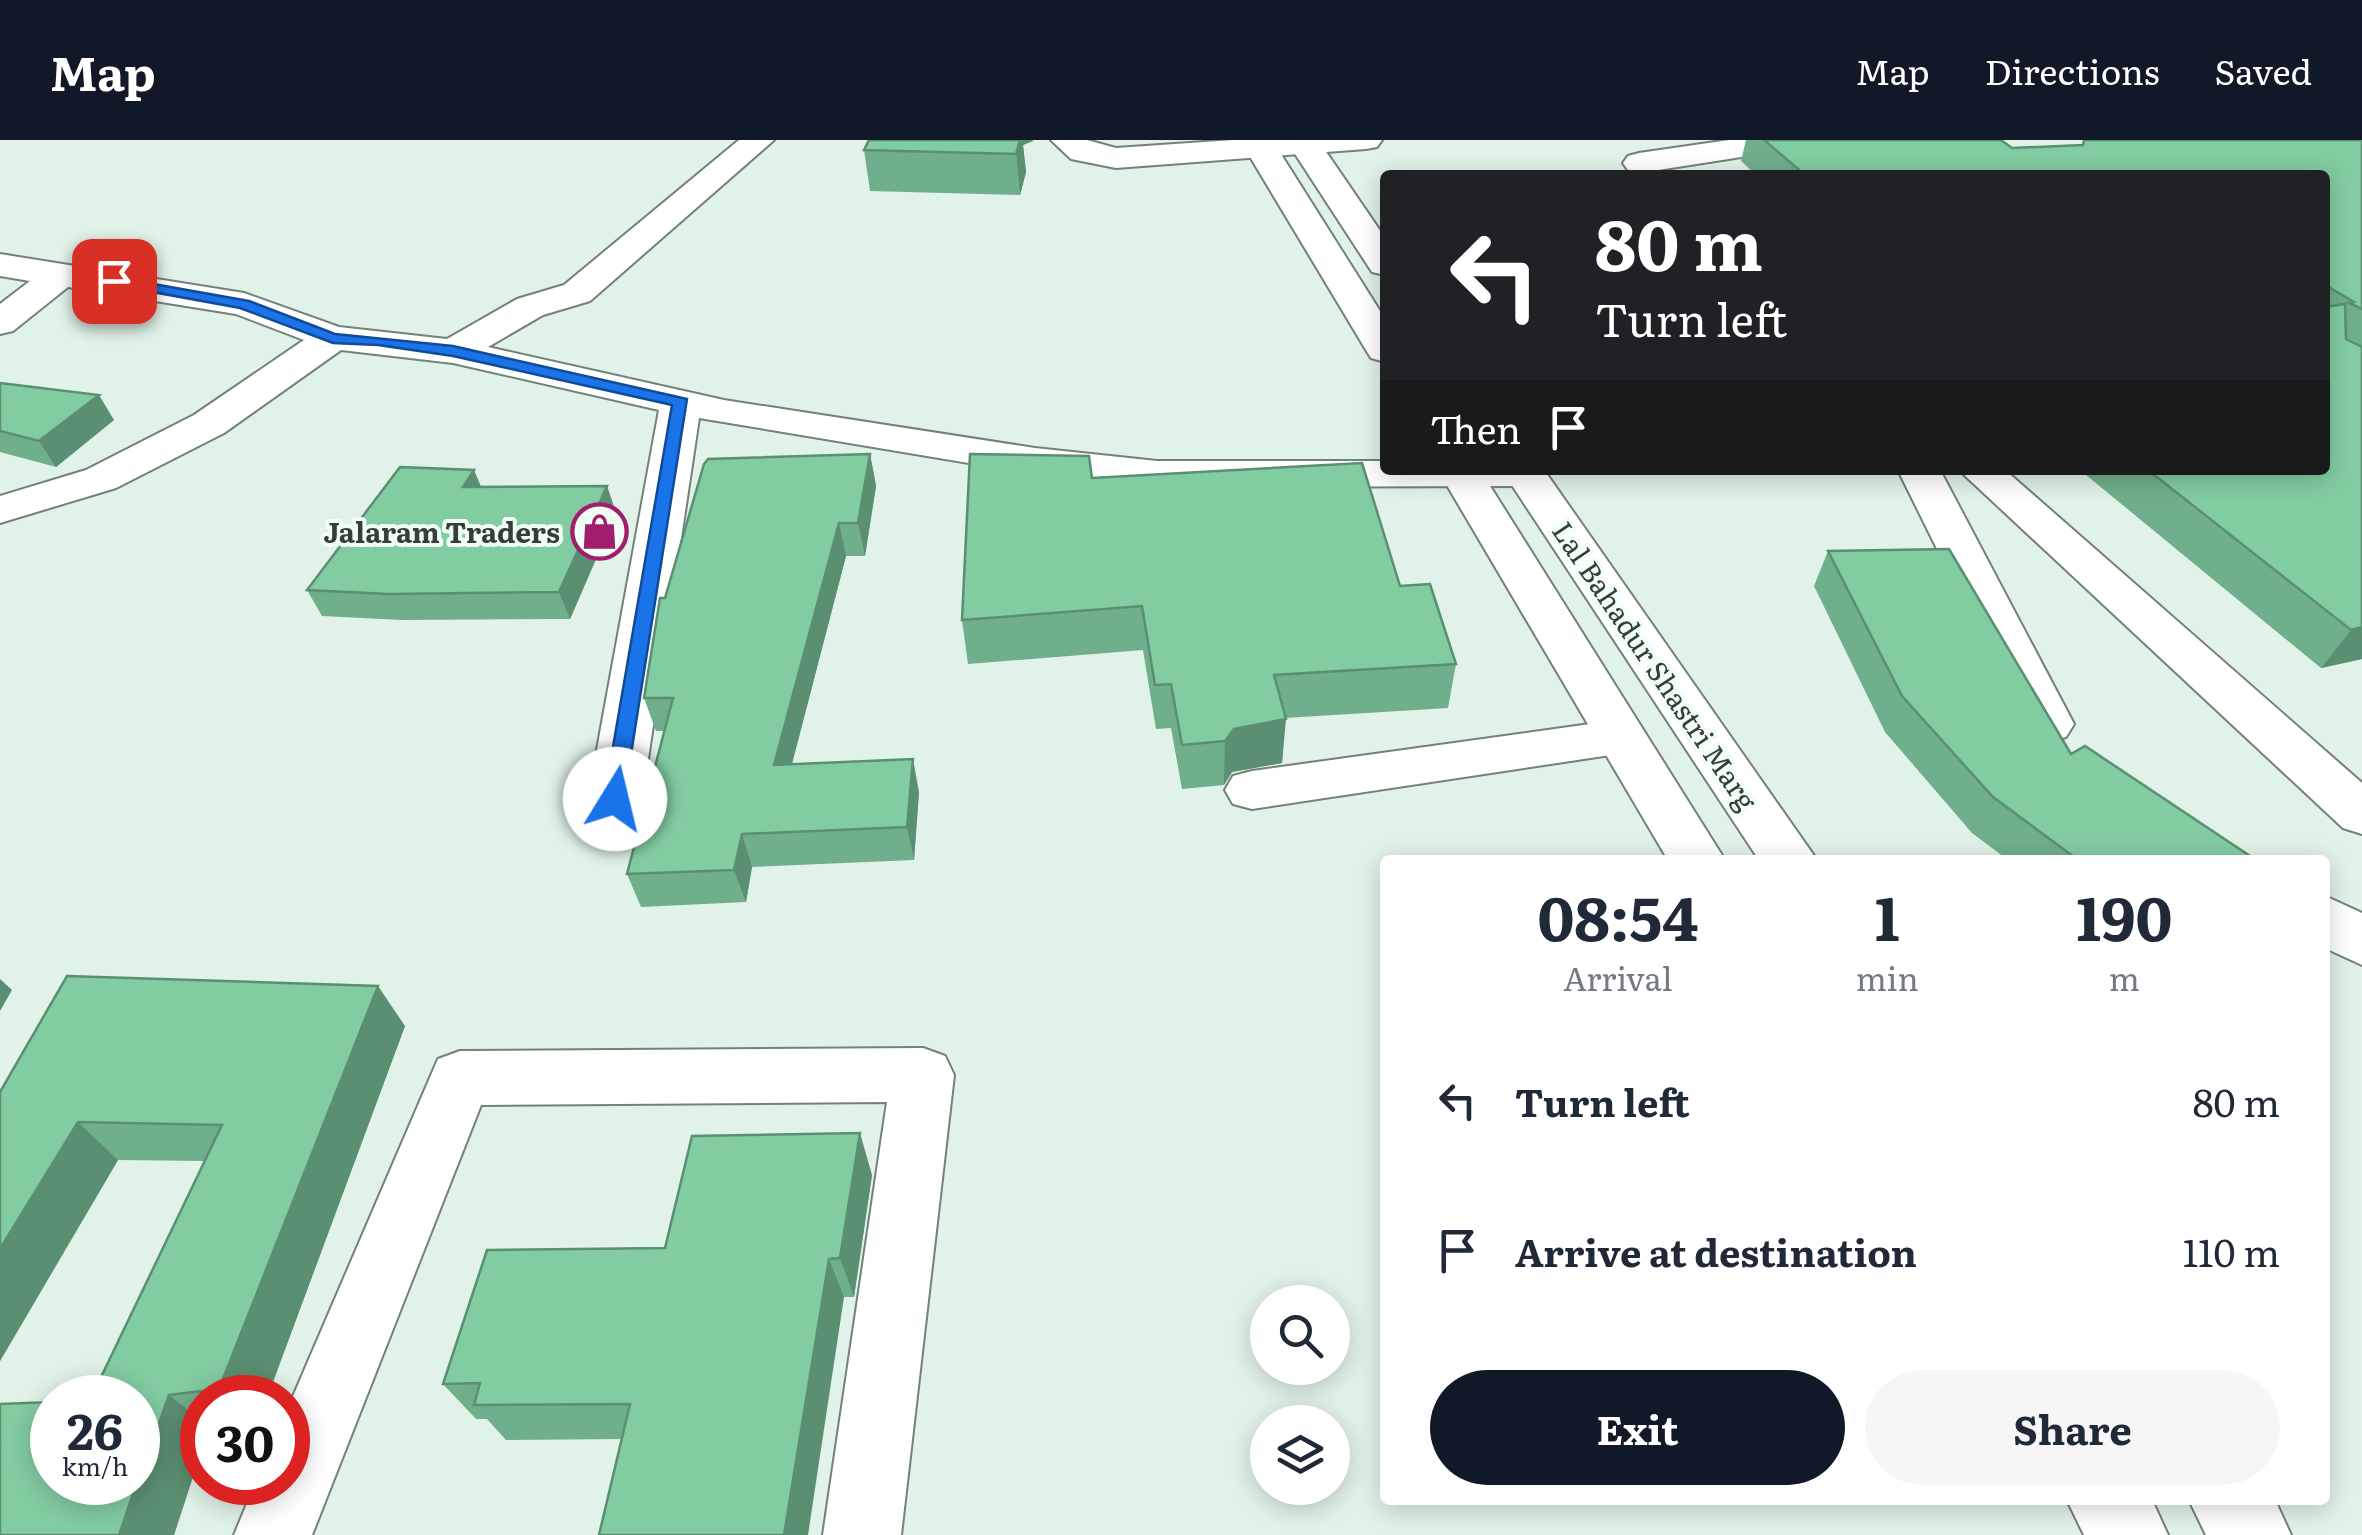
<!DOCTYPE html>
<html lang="en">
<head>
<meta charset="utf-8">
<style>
	body { margin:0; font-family:Literata,serif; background:#f6f6f7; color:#1f2937; height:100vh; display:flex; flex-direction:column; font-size:38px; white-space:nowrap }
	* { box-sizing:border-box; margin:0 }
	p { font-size:32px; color:#747a83 }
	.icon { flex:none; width:55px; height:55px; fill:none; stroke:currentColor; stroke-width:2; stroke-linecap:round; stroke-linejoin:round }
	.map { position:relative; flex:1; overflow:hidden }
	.side { position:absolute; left:1380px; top:715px; width:950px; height:650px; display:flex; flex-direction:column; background:#fff; border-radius:10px; box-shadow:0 5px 25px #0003 }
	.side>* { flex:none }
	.guide { position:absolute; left:1380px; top:30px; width:950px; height:305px; border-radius:10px; box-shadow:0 5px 25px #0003; background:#202124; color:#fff; overflow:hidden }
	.buttons { position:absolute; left:1250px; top:1145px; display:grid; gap:20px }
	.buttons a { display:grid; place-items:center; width:100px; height:100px; border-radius:50%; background:#fff; box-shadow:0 5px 25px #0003; font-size:50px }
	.speed { position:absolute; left:30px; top:1235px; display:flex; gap:20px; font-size:50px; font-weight:700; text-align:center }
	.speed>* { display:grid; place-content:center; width:130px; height:130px; border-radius:50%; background:#fff; box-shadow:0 5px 25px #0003; line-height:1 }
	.speed small { font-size:25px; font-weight:400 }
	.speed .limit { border:15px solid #d22; background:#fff; color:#111 }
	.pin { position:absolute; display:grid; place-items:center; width:85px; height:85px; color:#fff; margin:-42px; border-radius:20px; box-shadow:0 5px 15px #0006 }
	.me { position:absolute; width:110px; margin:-55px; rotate:9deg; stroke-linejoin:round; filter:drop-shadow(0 0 8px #0008) }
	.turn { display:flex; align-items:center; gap:35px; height:210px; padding:0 50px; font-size:45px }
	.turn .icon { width:130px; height:130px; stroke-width:2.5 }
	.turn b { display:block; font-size:70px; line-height:85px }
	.then { display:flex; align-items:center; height:95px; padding:0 50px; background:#0003; gap:20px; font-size:38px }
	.eta { display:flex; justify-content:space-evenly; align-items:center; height:170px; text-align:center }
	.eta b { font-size:60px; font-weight:700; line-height:70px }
	.cta { display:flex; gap:20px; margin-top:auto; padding:20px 50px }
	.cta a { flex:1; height:115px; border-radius:60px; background:#111827; color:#fff; font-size:40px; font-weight:700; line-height:115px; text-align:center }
	.cta a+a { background:#f6f6f7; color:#1f2937 }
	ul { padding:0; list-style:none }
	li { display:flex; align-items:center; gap:30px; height:150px; padding:0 50px }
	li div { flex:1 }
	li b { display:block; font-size:38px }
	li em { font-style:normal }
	header { display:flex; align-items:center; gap:60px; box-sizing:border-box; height:140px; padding:0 50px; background:#111827; color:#fff }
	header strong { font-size:48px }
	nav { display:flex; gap:55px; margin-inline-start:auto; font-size:35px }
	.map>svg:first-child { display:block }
</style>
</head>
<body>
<header>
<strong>Map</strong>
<nav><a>Map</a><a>Directions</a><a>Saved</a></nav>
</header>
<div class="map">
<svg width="2362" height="1395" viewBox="0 0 2362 1395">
	<rect width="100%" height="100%" fill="#e1f2e8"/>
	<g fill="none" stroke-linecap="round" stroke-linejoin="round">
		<defs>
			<path id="minor" d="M739,0H774L590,161L543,175L488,207L724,260L1035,308L1157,321H1385V330L1546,333L1540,342L1525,346L1157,347L1035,334L699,278L642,659L634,673L615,678L596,673L588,659L659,270L453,223L341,210L224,293L116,348L0,383V356L86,330L194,275L304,200L236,174L68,147L13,191L0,194V164L30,141L0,136V114L244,153L339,187L447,199L517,159L564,145Z
				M1051,0H1087L1116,8L1233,0H1382L1377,7L1366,9L1116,28L1071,19Z
				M1729,0H1809L1804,7L1793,9L1639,33L1628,30L1623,23L1628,16L1639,13Z
				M1898,330H1940L2074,584L2066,597L2048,602L2030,597Z
				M1959,330H2005L2362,643V694L2343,688Z
				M1619,580L1637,585L1645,598L1637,611L1252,669L1233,664L1225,650L1233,636L1252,631Z
				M2325,756L2362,773V825L2325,808Z
				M923,908L945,916L954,935L901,1395H823L887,962L481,965L312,1395H234L256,1342H288V1268L438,919L460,911Z"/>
			<path id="major" d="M1240,0H1272L1385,179V222L1371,218L1366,210Z
				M1286,0H1318L1385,98V135L1372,132Z
				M1438,330H1480L1725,720H1668Z
				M1502,330H1544L1817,720H1759Z
				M2067,1360H2152L2168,1395H2084Z
				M2189,1360H2275L2291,1395H2206Z"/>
		</defs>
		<use href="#minor" stroke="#738279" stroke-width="4"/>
		<use href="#major" stroke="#738279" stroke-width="4"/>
		<use href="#minor" fill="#fff" fill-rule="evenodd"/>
		<use href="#major" fill="#fff" fill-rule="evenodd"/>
	</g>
	<path fill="#70af8b" d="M1746,0H2001L2012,8L2082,5L2084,0H2362V519L2321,528L2080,330H2325V35H1756L1741,21Z
		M1034,1L1023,5L1026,32L1020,55L870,51L864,10Z
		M0,243L114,280L56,327L0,312Z
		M870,314L876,346L865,416H846L792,624L919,652L914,720L752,727L746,762L641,767L627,734L665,591H656L644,558L665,458Z
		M1092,338L1456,524L1448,568L1285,578L1282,623L1232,632L1224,645L1182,649L1171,588L1156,589L1143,510L968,524L962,480Z
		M607,346L616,373L570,479L402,480L322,476L307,450L481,347Z
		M1828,411L2071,614L2256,720H2008L1972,693L1885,592L1814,446Z
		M405,886L267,1258H202V1309L174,1395H0L52,1342L204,1021L118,1020L0,1221V952Z
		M872,1035L854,1157H844L622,1299L506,1300L487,1279H476L443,1244L665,1108Z"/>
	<path fill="#5b8f71" d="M1015,0H1034L1023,5L1026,32L1020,55Z
		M99,255L114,280L56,327L39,301Z
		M870,314L876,346L865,416L858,383Z
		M474,330L485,356L463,347Z
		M607,346L616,373L570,479L559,452Z
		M839,383L846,416L783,658L774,625Z
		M2362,487V519L2321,528L2351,490Z
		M1286,579L1282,623L1232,632L1224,645L1225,601L1234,589Z
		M913,619L919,652L914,720L907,687Z
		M742,694L752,727L746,762L734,730Z
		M0,839L12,850L0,871Z
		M378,846L405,886L267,1258H230L219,1249Z
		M78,982L118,1020L0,1221V1109Z
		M860,993L872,1035L854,1157L840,1118Z
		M829,1119L844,1157L808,1395H784Z
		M169,1255L202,1281V1309L174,1395H119Z"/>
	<path fill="#82cca2" stroke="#5b8f71" stroke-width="2.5" d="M869,0H1020L1016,14L864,10Z
		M1764,0H2001L2012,8L2083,5L2084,0H2362V169L2349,163L2354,162L2325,145V35H1805Z
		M2345,164L2346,199L2362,207V487L2351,490L2148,330H2325V167Z
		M0,243L99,255L39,301L0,291Z
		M870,314L858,383H839L774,625L913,619L907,687L742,694L734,730L627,734L673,558H644L660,458H665L704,324L708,319Z
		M970,314L1089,316L1092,338L1362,323L1400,446L1430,444L1456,524L1274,535L1286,579L1234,589L1225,601L1182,605L1171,544L1155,545L1142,466L962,480Z
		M400,327L474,330L463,347L607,346L559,452L389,454L307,450Z
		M1949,409L2071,614L2085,606L2256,720H2078L1993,657L1902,556L1828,411Z
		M67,836L378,846L219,1249L169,1255L138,1342V1258H91L222,985L78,982L0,1109V952Z
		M860,993L840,1118L829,1119L784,1395H599L630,1264L474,1265L480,1243L443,1244L487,1110L665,1108L692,996Z
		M52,1262V1342H137L119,1395H0V1264Z"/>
	<path fill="#1a73e8" stroke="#114b97" stroke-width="2.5" d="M114,137L249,161L335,194L453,206L687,259L623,665H607L604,659L672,265L453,216L378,205L333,203L240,168L109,144L107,141Z"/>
	<defs>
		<symbol id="shop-ring" viewBox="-11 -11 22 22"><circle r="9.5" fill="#f1fef6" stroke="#a11d6d" stroke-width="1.5"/><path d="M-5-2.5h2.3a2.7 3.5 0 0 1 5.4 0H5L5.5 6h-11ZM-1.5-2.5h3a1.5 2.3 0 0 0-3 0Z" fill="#a11d6d"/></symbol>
	</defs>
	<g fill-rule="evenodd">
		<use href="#shop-ring" x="568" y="360" width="63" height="63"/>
	</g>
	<g text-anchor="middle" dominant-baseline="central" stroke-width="8" stroke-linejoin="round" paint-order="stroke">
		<g font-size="28" font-weight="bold" fill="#373e3a" stroke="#f1fef6" text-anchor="end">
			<text x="560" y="391">Jalaram Traders</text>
		</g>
		<g font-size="28" fill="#373e3a" stroke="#f1fef6">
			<text transform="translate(1656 525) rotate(56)">Lal Bahadur Shastri Marg</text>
		</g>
	</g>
</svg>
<div class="buttons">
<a><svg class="icon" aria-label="search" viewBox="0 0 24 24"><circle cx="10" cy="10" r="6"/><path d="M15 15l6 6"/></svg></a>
<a><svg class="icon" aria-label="layers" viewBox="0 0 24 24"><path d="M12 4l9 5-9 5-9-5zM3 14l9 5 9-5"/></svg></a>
</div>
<div class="speed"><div>26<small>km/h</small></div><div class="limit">30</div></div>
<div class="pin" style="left:114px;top:141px;background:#d93025"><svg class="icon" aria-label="arrive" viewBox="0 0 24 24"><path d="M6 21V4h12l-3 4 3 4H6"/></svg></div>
<svg class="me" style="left:615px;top:659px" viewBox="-20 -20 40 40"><circle r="19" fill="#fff"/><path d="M0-13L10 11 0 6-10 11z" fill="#1a73e8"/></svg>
<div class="guide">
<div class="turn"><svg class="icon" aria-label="left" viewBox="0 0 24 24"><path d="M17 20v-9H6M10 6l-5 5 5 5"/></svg><div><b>80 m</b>Turn left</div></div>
<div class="then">Then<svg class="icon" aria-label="arrive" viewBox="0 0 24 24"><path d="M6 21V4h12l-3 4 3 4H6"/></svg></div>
</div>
<section class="side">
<div class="eta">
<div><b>08:54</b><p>Arrival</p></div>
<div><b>1</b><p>min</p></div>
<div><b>190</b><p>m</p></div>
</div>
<ul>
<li><svg class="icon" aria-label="left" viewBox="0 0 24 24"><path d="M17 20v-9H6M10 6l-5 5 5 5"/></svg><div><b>Turn left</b></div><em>80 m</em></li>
<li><svg class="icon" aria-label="arrive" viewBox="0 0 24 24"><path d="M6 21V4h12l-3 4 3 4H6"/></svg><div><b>Arrive at destination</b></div><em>110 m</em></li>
</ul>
<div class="cta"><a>Exit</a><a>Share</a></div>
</section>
</div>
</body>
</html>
